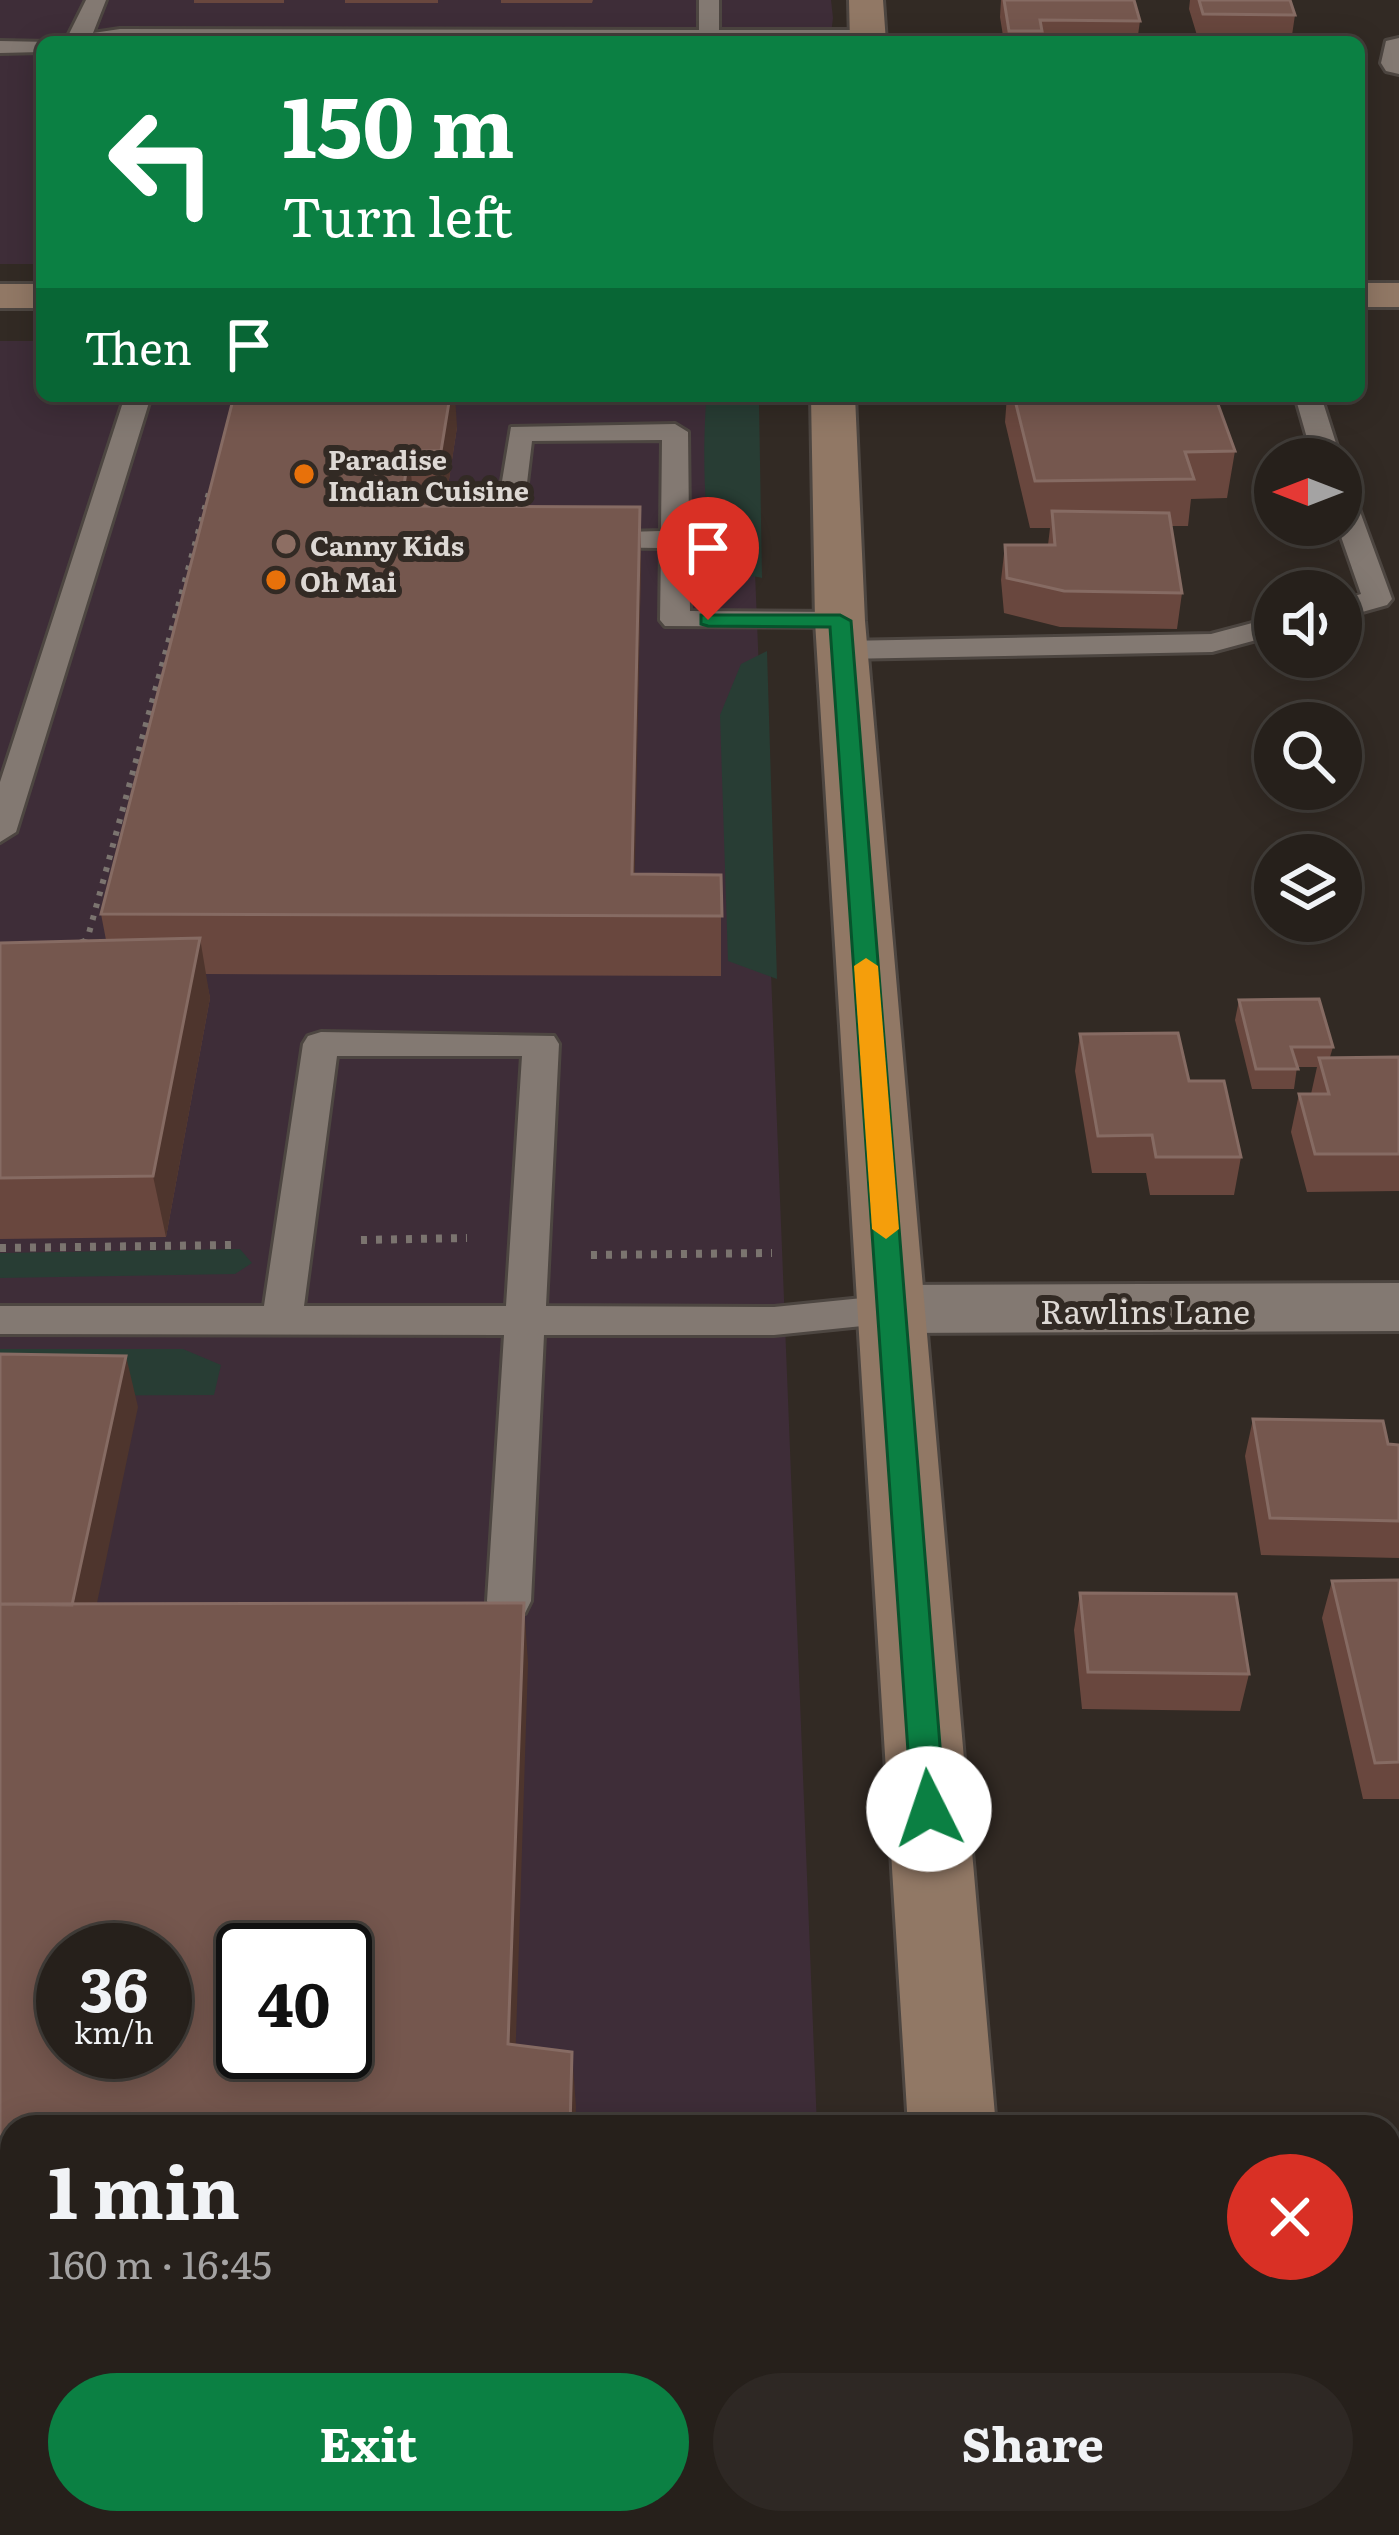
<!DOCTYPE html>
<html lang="en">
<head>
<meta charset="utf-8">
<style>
	body { margin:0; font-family:Literata,serif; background:#2e2824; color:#f1f3f6; height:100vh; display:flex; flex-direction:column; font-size:45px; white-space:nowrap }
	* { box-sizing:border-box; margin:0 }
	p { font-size:39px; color:#a4a3a3 }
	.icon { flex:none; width:66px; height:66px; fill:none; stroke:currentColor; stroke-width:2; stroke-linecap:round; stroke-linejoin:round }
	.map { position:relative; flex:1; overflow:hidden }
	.panel { position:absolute; left:0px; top:2115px; width:1401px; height:420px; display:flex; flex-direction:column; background:#26201b; border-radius:36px 36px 0 0; box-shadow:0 6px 30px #0003,0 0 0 3px #423e3a }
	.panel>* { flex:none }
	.banner { position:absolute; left:36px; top:36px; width:1329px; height:366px; border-radius:18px; box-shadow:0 6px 30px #0003,0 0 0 3px #423e3a; background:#0b8043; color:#fff; overflow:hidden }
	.needle { width:78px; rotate:270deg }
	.controls { position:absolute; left:1254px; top:438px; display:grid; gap:24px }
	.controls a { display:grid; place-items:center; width:108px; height:108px; border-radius:50%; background:#26201b; box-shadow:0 6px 30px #0003,0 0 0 3px #423e3a; font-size:60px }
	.speed { position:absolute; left:36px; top:1923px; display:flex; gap:24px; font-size:60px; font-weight:700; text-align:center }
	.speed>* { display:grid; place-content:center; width:156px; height:156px; border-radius:50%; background:#26201b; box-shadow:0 6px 30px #0003,0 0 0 3px #423e3a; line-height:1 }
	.speed small { font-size:30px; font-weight:400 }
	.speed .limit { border:6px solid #111; border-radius:18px; background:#fff; color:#111 }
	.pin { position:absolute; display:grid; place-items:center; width:102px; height:102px; color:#fff; margin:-123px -51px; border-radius:50% 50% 50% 0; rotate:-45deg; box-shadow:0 0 12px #0007 }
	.pin .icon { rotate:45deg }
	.me { position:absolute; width:132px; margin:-66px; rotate:356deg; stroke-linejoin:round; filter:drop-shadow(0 0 9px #0008) }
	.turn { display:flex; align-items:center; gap:42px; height:252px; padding:0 48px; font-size:54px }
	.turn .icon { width:156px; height:156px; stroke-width:2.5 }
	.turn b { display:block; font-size:84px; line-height:102px }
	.then { display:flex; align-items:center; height:114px; padding:0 48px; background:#0003; gap:24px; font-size:45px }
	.round { display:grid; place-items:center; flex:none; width:126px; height:126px; border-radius:63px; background:#2e2824 }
	.head { display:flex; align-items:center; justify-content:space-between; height:204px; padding:0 48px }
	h1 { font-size:72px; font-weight:700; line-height:90px }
	.action { display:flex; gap:24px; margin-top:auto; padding:24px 48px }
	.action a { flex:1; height:138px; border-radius:72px; background:#0b8043; color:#fff; font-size:48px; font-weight:700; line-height:138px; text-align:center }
	.action a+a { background:#2e2824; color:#f1f3f6 }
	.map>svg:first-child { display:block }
</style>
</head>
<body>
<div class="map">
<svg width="1399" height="2535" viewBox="0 0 1399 2535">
	<rect width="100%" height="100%" fill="#322a24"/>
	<path fill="#3e2d38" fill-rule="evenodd" d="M0,0H831L833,18L830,42H42V264H0Z
		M0,341H42V396H748L817,2127H12V2523H832L833,2535H0ZM63,1950H165V2052H63ZM243,1950H345V2052H243Z"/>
	<path fill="#283d34" d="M447,396H758V401H447Z
		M706,403H759L762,578C751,575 735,575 726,569C699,551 704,434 706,403Z
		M767,651L777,979L728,961L720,715L741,664Z
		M240,1249L252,1263L235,1274L0,1278V1253Z
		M0,1349H183L221,1365L214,1395L0,1396Z"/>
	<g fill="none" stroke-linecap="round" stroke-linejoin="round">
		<defs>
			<path id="lane" d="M86,0H106L93,33L120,29L699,30V0H719V30H867L877,36L868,42H65Z
				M0,41L50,42H42V52L0,53Z
				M125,396H151L16,832L0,842V782Z
				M1295,396H1321L1341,459H1313Z
				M675,424L688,432L690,611L840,612L850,615L855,621L850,627L665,626L660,620L661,548L580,547L576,541L590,533L661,531L662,440L532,441L521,533L535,535L539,541L535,547L506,550L492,542L511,427Z
				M1341,490L1355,498L1392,599L1387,605L1341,618V600L1361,594L1337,525H1341Z
				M1275,617V635L1212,652L842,659L827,650L842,641L1211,634Z
				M321,1032L554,1036L559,1044L546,1306L774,1307L892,1295L906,1299L912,1309L906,1319L892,1323L774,1335H544L531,1601L525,1613L509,1619L493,1613L487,1601L504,1335L0,1334V1306H264L303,1044L308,1036ZM337,1056H522L506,1306H304Z"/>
			<path id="street" d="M1399,38V74L1386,71L1381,63L1386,41Z
				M1399,1283V1331L892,1333L868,1326L858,1309L868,1292L892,1285Z"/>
			<path id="secondary" d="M849,0H883L886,42H850Z
				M1359,283H1399V307H1359Z
				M0,284H42V308H0Z
				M811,396H855L865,621L996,2127H908L815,621Z
				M933,2523H1031L1032,2535H934Z"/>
		</defs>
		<use href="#lane" stroke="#4d4641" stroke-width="6"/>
		<use href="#street" stroke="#4d4641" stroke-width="6"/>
		<use href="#secondary" stroke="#4d4641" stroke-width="6"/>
		<path stroke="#7b746f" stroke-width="6" stroke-dasharray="4.5 8" stroke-linecap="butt" d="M86,944L210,489"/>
		<path stroke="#7b746f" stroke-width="8" stroke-dasharray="6 9" stroke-linecap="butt" d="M80,944L87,941
			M361,1240L467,1238
			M0,1248L232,1245
			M591,1255L772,1253"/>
		<use href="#lane" fill="#837972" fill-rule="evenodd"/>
		<use href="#street" fill="#837972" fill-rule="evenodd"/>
		<use href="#secondary" fill="#917865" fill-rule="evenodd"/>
	</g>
	<path fill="#69473e" d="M194,0H284V3H194Z
		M345,0H438V3H345Z
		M501,0H593L592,3H501Z
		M1001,0H1134L1140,21L1137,42H1004L1000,17Z
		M1190,0H1290L1295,15L1291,42H1199L1189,9Z
		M234,396L457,427L445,506L640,507L641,563L634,874L721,875V976L205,974L210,998L166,1237L0,1239V943L106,940L101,914Z
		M1007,396H1215L1235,451L1227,498L1191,499L1188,526H1171L1182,593L1177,629L1060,627L1004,613L1001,580L1005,545H1048L1050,528H1030L1005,422Z
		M1239,1000L1333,1047L1330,1057H1399V1191L1307,1192L1291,1132L1299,1094H1311L1317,1067H1297L1294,1089H1252L1235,1020Z
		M1080,1034L1189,1081L1241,1157L1234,1195H1150L1146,1173H1092L1075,1071Z
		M1253,1419L1388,1444L1399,1445V1558L1261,1555L1245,1456Z
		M1399,1580V1799H1363L1322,1618L1332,1581Z
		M1080,1593L1249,1674L1240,1711L1082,1709L1074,1630Z"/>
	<path fill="#4e352d" d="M450,396H455L457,427L445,506L441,451Z
		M409,451L414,506H401Z
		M640,507L641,563L634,916L632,874Z
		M200,938L210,998L166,1237L153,1176Z
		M126,1356L138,1407L84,1665L70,1614Z
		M524,1603L528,1663L514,2099L508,2044Z
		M572,2052L576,2107L575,2127H570Z"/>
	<path fill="#75574e" stroke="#866b63" stroke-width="3" fill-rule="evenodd" d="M1004,0H1134L1140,21L1040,20L1042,31H1009Z
		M1199,0H1290L1295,15L1203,14Z
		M234,396H450L441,451H409L401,506L640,507L632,874L721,875L722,916L101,914Z
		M1014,396H1215L1235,451L1185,452L1194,479L1035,481Z
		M1052,511L1169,513L1182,593L1064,591L1007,578L1005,545H1055Z
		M200,938L153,1176L0,1178V943Z
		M1319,999L1333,1047H1291L1298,1069H1256L1239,1000Z
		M1178,1033L1189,1081H1224L1241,1157H1156L1152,1135L1098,1136L1080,1034Z
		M1399,1057V1154H1315L1299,1094H1329L1319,1058Z
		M0,1354L126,1356L72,1605L0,1604Z
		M1253,1419L1383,1421L1388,1444L1399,1445V1521L1270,1518Z
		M1399,1580V1762L1375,1763L1332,1581Z
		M1080,1593L1236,1594L1249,1674L1088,1672Z
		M524,1603L508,2044L572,2052L570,2127H12V2523H710L711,2535H0V1604ZM63,1950H165V2052H63ZM243,1950H345V2052H243Z"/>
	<path fill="#0b8043" stroke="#07532c" stroke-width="3" d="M701,615H840L851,621L945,1809L940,1819L929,1823L917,1819L912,1809L830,627L708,626L701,624Z"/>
	<path fill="#f59e0b" d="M866,958L878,966L899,1229L886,1239L872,1229L854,966Z"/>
	<g fill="#e8710a" stroke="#322a24" stroke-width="4.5">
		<circle cx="304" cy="474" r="12"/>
		<circle cx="276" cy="580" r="12"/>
	</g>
	<circle fill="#8d6e63" stroke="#322a24" stroke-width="4.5" cx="286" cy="544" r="12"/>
	<g text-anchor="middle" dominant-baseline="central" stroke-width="12" stroke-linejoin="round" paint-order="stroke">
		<g font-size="27" font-weight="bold" fill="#ddd8d4" stroke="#322a24" text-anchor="start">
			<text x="328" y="458">Paradise<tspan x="328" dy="31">Indian Cuisine</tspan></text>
			<text x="310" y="544">Canny Kids</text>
			<text x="300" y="580">Oh Mai</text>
		</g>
		<g font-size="33" fill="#ddd8d4" stroke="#322a24">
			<text x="1145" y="1309">Rawlins Lane</text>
		</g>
	</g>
</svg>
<div class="controls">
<a><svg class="needle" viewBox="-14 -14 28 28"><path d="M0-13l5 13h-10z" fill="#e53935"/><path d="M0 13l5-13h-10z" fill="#a4a3a3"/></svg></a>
<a><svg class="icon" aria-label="sound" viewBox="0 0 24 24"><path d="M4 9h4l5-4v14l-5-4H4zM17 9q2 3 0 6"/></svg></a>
<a><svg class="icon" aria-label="search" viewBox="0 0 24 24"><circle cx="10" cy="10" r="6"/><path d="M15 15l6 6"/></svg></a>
<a><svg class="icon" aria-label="layers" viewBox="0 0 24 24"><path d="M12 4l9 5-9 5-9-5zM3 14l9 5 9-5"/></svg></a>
</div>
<div class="speed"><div>36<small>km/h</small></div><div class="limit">40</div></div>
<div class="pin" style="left:708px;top:620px;background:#d93025"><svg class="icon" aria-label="arrive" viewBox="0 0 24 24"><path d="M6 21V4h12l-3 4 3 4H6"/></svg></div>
<svg class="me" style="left:929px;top:1809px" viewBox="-20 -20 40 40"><circle r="19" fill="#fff"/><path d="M0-13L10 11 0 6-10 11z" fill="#0b8043"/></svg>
<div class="banner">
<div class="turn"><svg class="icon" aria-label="left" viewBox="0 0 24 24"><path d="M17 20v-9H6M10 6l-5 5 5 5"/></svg><div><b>150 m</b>Turn left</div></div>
<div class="then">Then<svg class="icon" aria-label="arrive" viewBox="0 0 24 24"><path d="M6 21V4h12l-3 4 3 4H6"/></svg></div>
</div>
<section class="panel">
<div class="head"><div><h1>1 min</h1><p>160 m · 16:45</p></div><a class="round" style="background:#d93025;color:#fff"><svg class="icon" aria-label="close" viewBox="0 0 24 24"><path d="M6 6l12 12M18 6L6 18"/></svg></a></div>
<div class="action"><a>Exit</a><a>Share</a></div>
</section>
</div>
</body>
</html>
